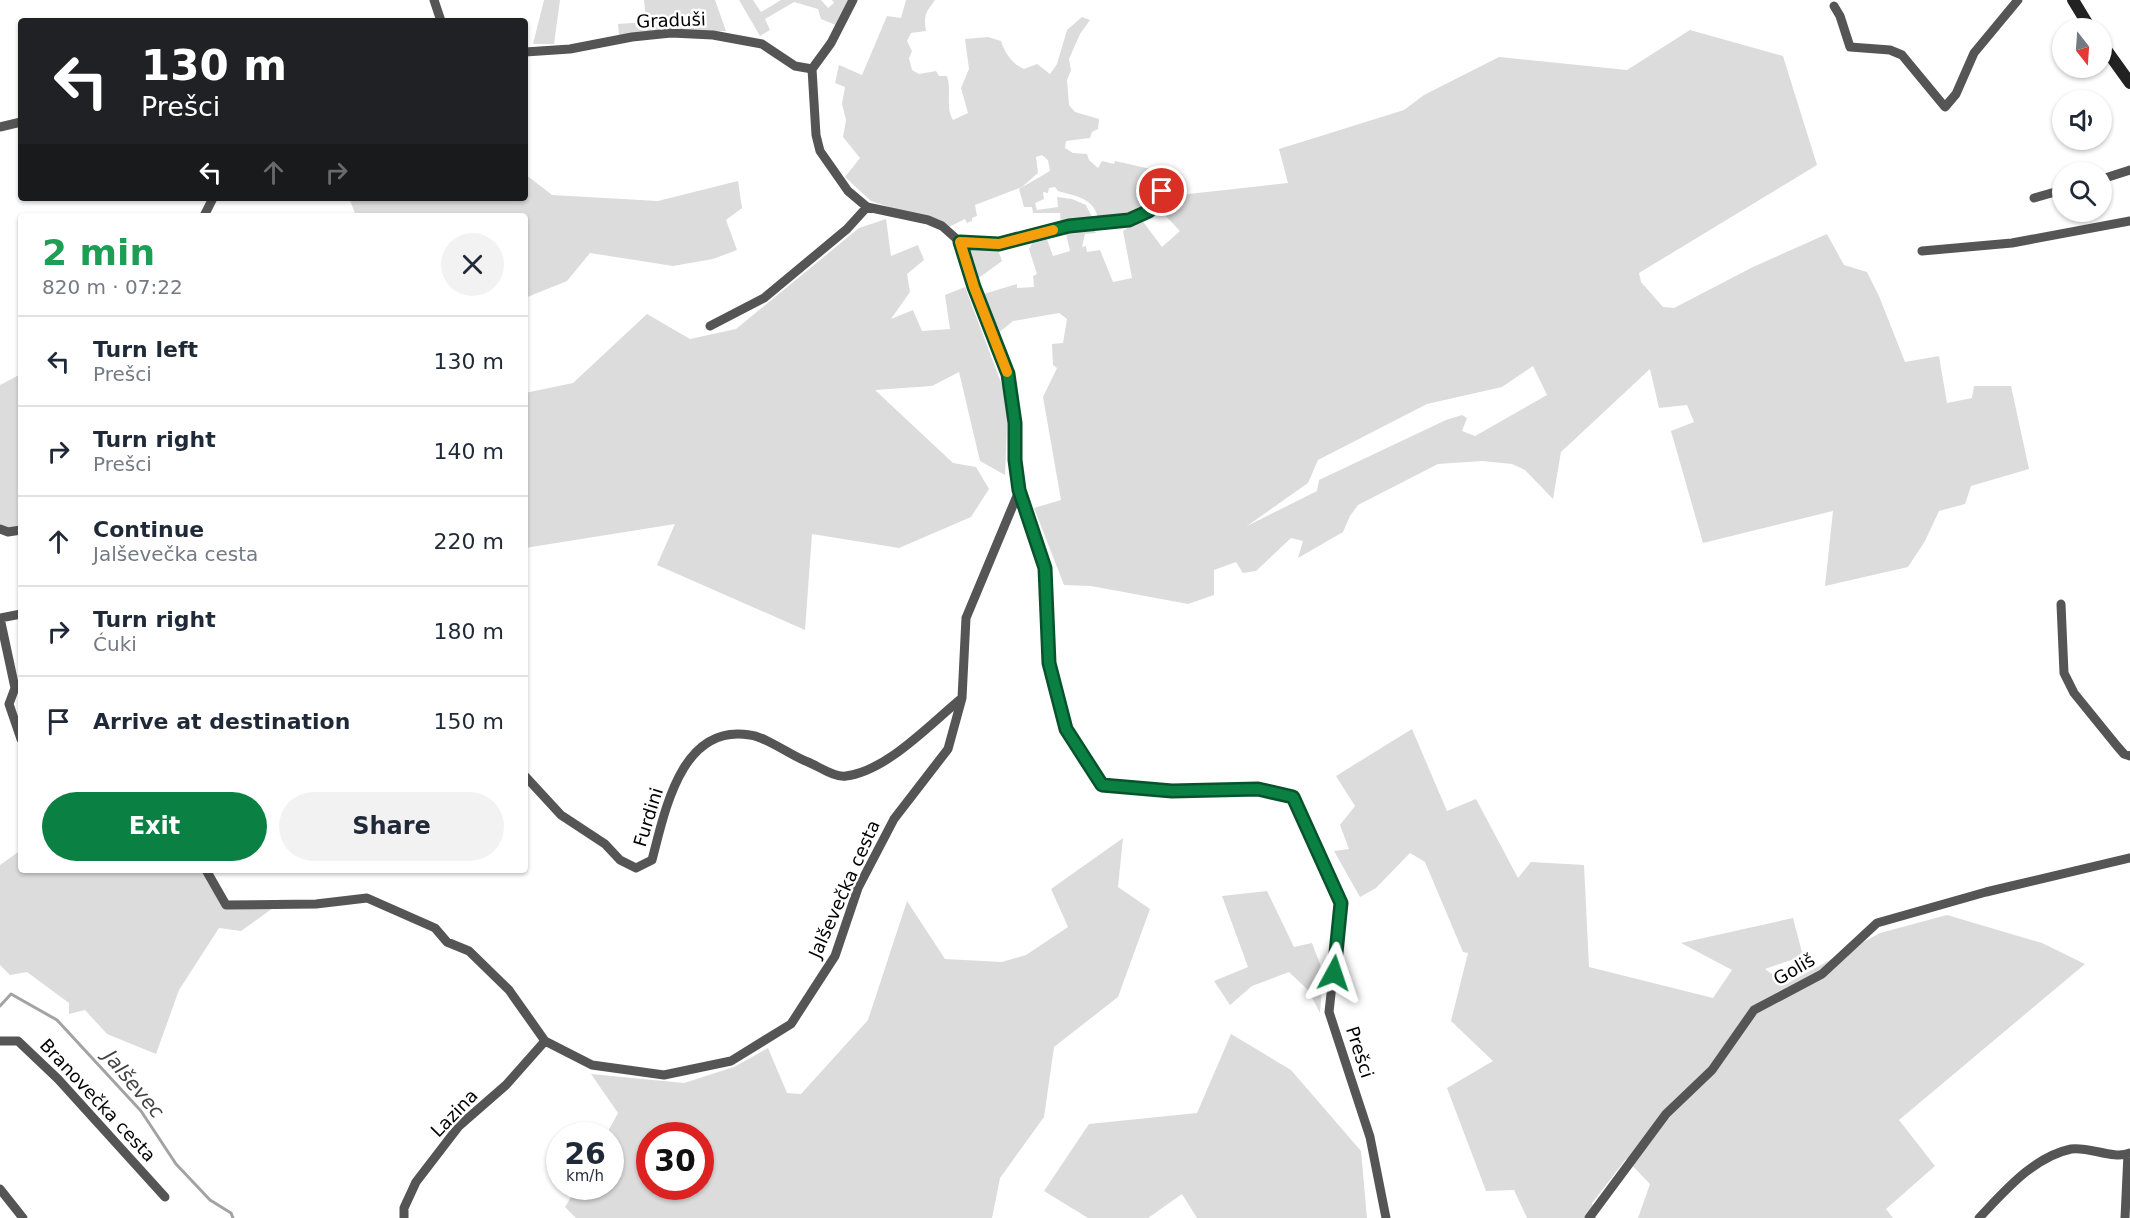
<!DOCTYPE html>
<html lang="en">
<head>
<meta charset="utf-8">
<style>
	body { margin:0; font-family:"DejaVu Sans",sans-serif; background:#f2f2f3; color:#1f2937; height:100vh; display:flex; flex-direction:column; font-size:22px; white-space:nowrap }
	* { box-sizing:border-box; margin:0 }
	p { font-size:20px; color:#747a83 }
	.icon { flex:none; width:33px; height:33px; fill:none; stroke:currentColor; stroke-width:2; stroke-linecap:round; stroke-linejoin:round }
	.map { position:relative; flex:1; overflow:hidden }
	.panel { position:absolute; left:18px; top:213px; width:510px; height:660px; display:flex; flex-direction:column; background:#fff; border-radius:6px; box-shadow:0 2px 4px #0004 }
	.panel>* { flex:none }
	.guide { position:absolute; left:18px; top:18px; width:510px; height:183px; border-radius:6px; box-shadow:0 2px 4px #0004; background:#202124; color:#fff; overflow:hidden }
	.needle { width:39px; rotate:163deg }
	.buttons { position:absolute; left:2052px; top:18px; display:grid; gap:12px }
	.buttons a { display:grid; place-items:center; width:60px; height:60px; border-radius:50%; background:#fff; box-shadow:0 2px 4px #0004; font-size:30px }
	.speed { position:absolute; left:546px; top:1122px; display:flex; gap:12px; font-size:30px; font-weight:700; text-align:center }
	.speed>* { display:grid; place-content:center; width:78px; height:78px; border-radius:50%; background:#fff; box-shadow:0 2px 4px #0004; line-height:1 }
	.speed small { font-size:15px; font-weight:400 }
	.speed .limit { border:9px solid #d22; background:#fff; color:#111 }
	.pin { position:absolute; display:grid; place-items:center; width:51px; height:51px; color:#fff; margin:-26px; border:3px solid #fff; border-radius:50%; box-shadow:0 2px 6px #0007 }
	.me { position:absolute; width:66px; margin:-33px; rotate:5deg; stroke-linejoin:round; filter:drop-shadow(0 0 4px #0008) }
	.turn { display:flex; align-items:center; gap:21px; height:126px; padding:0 24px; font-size:27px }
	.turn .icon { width:78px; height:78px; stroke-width:2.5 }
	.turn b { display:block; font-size:42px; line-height:51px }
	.lanes { display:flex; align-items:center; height:57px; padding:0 24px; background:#0003; justify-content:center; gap:30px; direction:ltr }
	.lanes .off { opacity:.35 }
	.round { display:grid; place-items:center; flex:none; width:63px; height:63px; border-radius:32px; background:#f2f2f3 }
	.overview { display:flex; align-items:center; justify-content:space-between; height:102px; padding:0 24px }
	h1 { font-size:36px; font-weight:800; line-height:45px; color:#1e9e55 }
	.cta { display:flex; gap:12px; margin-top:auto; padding:12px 24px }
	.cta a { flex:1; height:69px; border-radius:36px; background:#0b8043; color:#fff; font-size:24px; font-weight:800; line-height:69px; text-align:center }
	.cta a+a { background:#f2f2f3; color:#1f2937 }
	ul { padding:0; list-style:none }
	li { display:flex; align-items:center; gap:18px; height:90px; padding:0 24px; border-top:2px solid #e0e1e3 }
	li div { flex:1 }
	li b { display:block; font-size:22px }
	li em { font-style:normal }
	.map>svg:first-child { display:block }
</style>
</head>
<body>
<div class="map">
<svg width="2130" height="1218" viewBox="0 0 2130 1218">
	<rect width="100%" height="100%" fill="#fff"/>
	<path fill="#dcdcdc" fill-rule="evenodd" d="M544,0H560L554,44H533Z
		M644,0H715L726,31L647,32L619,36L618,24L646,22Z
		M739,0H753L761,12L781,0H821L828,8L834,3L832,0H848L847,8L838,26L821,19L818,9L794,2L765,19L770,30L760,36Z
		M906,0H935C927,12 923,13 926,31L911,33L907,41L912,51L909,58L912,70L919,74L936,71L939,76H947C952,91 945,107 953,120L968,113L961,88L969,69L965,39L988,37L1001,41C1005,53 1012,64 1024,69L1037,64L1050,74L1057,64L1067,30L1082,17L1090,20L1080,34L1069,59L1071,70L1067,80L1069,105L1075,112L1099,119L1098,129L1092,132L1090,138L1066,141L1065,148L1073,153L1087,154L1089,160L1098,168L1102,161L1114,164L1115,161L1155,170L1162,182C1144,220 1137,215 1098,219C1095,198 1075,196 1058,191L1055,187L1049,188L1048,193L1043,192L1044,199L1035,203L1037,210L1058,207L1057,197L1072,199L1086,205L1092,217L1061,226L1060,213H1033L1032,207H1024L1019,189L1050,171L1048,160L1042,155L1036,157L1038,173L1022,187L975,205L977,216L972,218V221L967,223L965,219L949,227L871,201L845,177L860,158L843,137L846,120L842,104L845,87L835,83L839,65L862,75L887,16L901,18Z
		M1690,30L1783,56L1817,165L1639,273L1641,282L1663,307L1674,308L1753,267L1827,234L1844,265L1867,272L1879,296L1905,362L1939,356L1947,403L1972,398L1974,386H2011L2029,469L1971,486L1965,504L1939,511L1925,541L1908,567L1825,586L1833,511L1703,543L1671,431L1694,422L1687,405L1659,408L1650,369L1561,452L1553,499L1525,470L1512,464L1482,461L1438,464L1358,505L1350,516L1343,532L1298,558L1303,541L1291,538L1256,571L1243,573L1236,562L1214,570V595L1188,604L1091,586L1064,585L1034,508L1061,500L1043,397L1057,368L1053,365L1052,344L1063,343L1067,319L1059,313L1013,321L997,334L980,295L1017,284V288L1034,287L1033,276L1037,274L1029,249L1035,238L1045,234L1053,256L1070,251L1066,234L1054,237L1053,233L1093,228L1096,233L1085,234L1082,247L1086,246L1087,252L1100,250L1113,282L1132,278L1123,231L1141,219L1162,247L1180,231L1158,208L1162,197L1288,183L1279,149L1404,110L1424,95L1499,57L1627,70ZM1533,366L1547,395L1475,436L1462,431L1467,418L1462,415L1446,420L1319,480L1317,491L1247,526L1308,483L1318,460L1427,404L1502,387Z
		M525,174L552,195L658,201L738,181L742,208L726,220L737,250L713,259L673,266L590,253L567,281L525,298V216H356L349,198H525Z
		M886,219L891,256L918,245L924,260L907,274L910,292L891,319L913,310L922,331L950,329L945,295L965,287L1008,401L1005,475L980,461L959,372L932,386L875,390L953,463L976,467L989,489L971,517L899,548L812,534L805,630L657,565L675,524L525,548V393L573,383L647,314L690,339L736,329L859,228Z
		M967,246L997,247L1002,261L976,280L964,247Z
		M21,374V534H0V385Z
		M1412,729L1447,811L1476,799L1518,878L1531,862L1584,865L1589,967L1713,998L1732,970L1681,943L1793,918L1803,956L1765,969L1786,984L1880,933L1947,915L2042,943L2085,964L1899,1120L1935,1166L1886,1209L1893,1218H1638L1650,1184L1626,1159L1592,1203L1596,1218H1527L1514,1190L1486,1191L1447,1088L1493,1061L1451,1021L1468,953L1463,952L1425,862L1410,853L1376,888L1360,897L1334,851L1349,849L1340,825L1355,806L1336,776Z
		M1123,838L1118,887L1150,909L1118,997L1054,1047L1044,1117L1000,1178L992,1218H576L565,1207L577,1187L610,1186V1136L606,1135L618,1113L591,1074L684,1083L734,1067L768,1048L787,1093L801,1094L868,1020L907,901L945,959L1002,962L1026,955L1068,927L1051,889ZM650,1136H700V1186H650Z
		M21,850V870H205L226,908H273L241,931L219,928L179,990L156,1054L107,1034L85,1010L69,1014V1003L27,972L10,975L0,965V865Z
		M1267,891L1294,947L1312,943L1323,972L1320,1013L1308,990L1289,972L1252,986L1230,1005L1214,981L1248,967L1222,896Z
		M1231,1034L1291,1070L1361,1151L1367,1218H1197L1182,1194L1148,1218H1088L1044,1191L1089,1124L1197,1113Z"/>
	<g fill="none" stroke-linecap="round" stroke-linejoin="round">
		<path stroke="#a3a3a3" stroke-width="3" d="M0,1006L11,994L57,1020L141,1111L176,1164L210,1200L231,1213L233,1218"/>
		<path stroke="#555" stroke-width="9" d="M434,0L441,21
			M853,0L831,43L812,69L816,135L820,151L848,191L867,207L928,220L942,226L960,242L973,287L1008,374L1015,423V460L1019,491L1045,568L1049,663L1066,729L1102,785L1172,791L1258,789L1293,797L1341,903L1329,1012L1370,1137L1386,1218
			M1834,6L1840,16L1850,47L1890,50L1902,55L1945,107L1956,94L1974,53L2018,0
			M525,52L570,49L632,37L671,33L713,35L762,44L795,66L812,69
			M0,127L21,122
			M2102,179L2130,170
			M2034,198L2062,190
			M204,216L213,198
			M960,242L999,245L1069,226L1136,217L1149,211L1157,202L1165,172
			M1922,251L2012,243L2130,221
			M710,326L764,298L847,229L867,207
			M0,529L8,532L21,530
			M2061,604L2064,673L2074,693L2117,746L2124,754L2130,756
			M0,618L15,688L9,704L21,739
			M0,618L21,614
			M525,776L561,815L605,844L620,860L636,868L652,860C665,811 681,723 750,735C767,737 791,756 808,762C818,766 835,778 846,776C887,771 930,724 962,698
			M206,870L226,905L316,904L367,898L435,928L447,942L469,951L509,990L545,1041L592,1065L664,1075L731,1061L791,1024L835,956L858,888L894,819L948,749L962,698L966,618L1019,491
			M0,1041H18L58,1079L165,1197
			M0,1189L23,1218
			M404,1218V1208L416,1182L459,1126L506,1085L545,1041
			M1589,1218L1666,1114L1712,1070L1754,1010L1822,974L1877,923L1986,892L2130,858
			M1979,1218C2004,1192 2033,1157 2071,1149C2089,1146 2113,1160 2130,1153
			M2125,1218L2128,1154"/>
		<path stroke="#222" stroke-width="12" d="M2073,0L2090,28
			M2102,44L2130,83"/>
	</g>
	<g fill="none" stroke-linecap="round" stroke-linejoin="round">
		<defs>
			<path id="route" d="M1162,191L1149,211L1129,220L1069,226L999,244L960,242L974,287L1008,374L1015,423V460L1019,490L1045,568L1049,663L1066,729L1102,785L1172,791L1258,789L1293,797L1341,903L1334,973"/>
		</defs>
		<use href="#route" stroke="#07532c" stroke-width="15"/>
		<use href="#route" stroke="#0b8043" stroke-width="10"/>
		<path stroke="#f59e0b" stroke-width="10" d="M1007,372L974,287L960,242L999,244L1053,230"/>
	</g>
	<g text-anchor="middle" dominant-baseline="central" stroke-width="5" stroke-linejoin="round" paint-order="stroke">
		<g font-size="18" fill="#000" stroke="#fff">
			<text transform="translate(671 20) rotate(-2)">Graduši</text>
			<text transform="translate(648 817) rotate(-73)">Furdini</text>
			<text transform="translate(844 889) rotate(-66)">Jalševečka cesta</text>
			<text transform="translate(1794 969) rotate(-30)">Goliš</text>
			<text transform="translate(1360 1052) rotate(72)">Prešci</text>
			<text transform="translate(98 1100) rotate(47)">Branovečka cesta</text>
			<text transform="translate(454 1113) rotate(-46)">Lazina</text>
		</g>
		<g font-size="20" font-style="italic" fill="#444" stroke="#fff">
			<text transform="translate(134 1084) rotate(50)">Jalševec</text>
		</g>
	</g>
</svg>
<div class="buttons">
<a><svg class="needle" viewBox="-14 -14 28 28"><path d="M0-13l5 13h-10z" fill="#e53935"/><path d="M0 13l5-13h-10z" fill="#747a83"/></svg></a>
<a><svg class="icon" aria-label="sound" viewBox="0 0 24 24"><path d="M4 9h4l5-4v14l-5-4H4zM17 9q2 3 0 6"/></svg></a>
<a><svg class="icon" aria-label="search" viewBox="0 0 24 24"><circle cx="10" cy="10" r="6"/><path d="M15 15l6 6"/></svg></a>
</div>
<div class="speed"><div>26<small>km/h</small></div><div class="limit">30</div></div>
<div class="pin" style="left:1162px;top:191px;background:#d93025"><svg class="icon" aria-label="arrive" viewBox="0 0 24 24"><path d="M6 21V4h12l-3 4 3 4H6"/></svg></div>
<svg class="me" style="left:1334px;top:973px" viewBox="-20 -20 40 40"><path d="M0-17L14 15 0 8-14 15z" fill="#0b8043" stroke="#fff" stroke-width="4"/></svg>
<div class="guide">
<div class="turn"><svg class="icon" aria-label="left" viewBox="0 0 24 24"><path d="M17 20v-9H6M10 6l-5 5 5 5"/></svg><div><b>130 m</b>Prešci</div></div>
<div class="lanes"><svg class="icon" aria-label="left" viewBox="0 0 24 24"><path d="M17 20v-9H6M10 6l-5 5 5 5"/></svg><svg class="icon off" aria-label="ahead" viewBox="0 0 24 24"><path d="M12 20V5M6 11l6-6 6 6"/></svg><svg class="icon off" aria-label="right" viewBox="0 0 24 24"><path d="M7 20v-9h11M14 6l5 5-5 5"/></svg></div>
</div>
<section class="panel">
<div class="overview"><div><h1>2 min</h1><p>820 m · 07:22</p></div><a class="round"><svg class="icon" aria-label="close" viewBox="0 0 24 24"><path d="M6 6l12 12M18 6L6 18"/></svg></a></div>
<ul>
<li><svg class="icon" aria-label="left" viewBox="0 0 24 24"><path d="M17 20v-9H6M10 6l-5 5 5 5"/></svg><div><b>Turn left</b><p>Prešci</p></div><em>130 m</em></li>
<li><svg class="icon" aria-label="right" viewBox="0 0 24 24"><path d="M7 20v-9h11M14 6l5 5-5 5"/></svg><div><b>Turn right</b><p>Prešci</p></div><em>140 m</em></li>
<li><svg class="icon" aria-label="ahead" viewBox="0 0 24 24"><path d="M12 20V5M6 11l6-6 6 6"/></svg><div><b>Continue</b><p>Jalševečka cesta</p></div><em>220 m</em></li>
<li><svg class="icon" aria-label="right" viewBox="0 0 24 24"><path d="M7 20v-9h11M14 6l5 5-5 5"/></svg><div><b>Turn right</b><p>Ćuki</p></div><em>180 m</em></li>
<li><svg class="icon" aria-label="arrive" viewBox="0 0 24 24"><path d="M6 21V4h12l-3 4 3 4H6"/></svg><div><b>Arrive at destination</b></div><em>150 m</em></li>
</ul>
<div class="cta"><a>Exit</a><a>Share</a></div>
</section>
</div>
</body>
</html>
